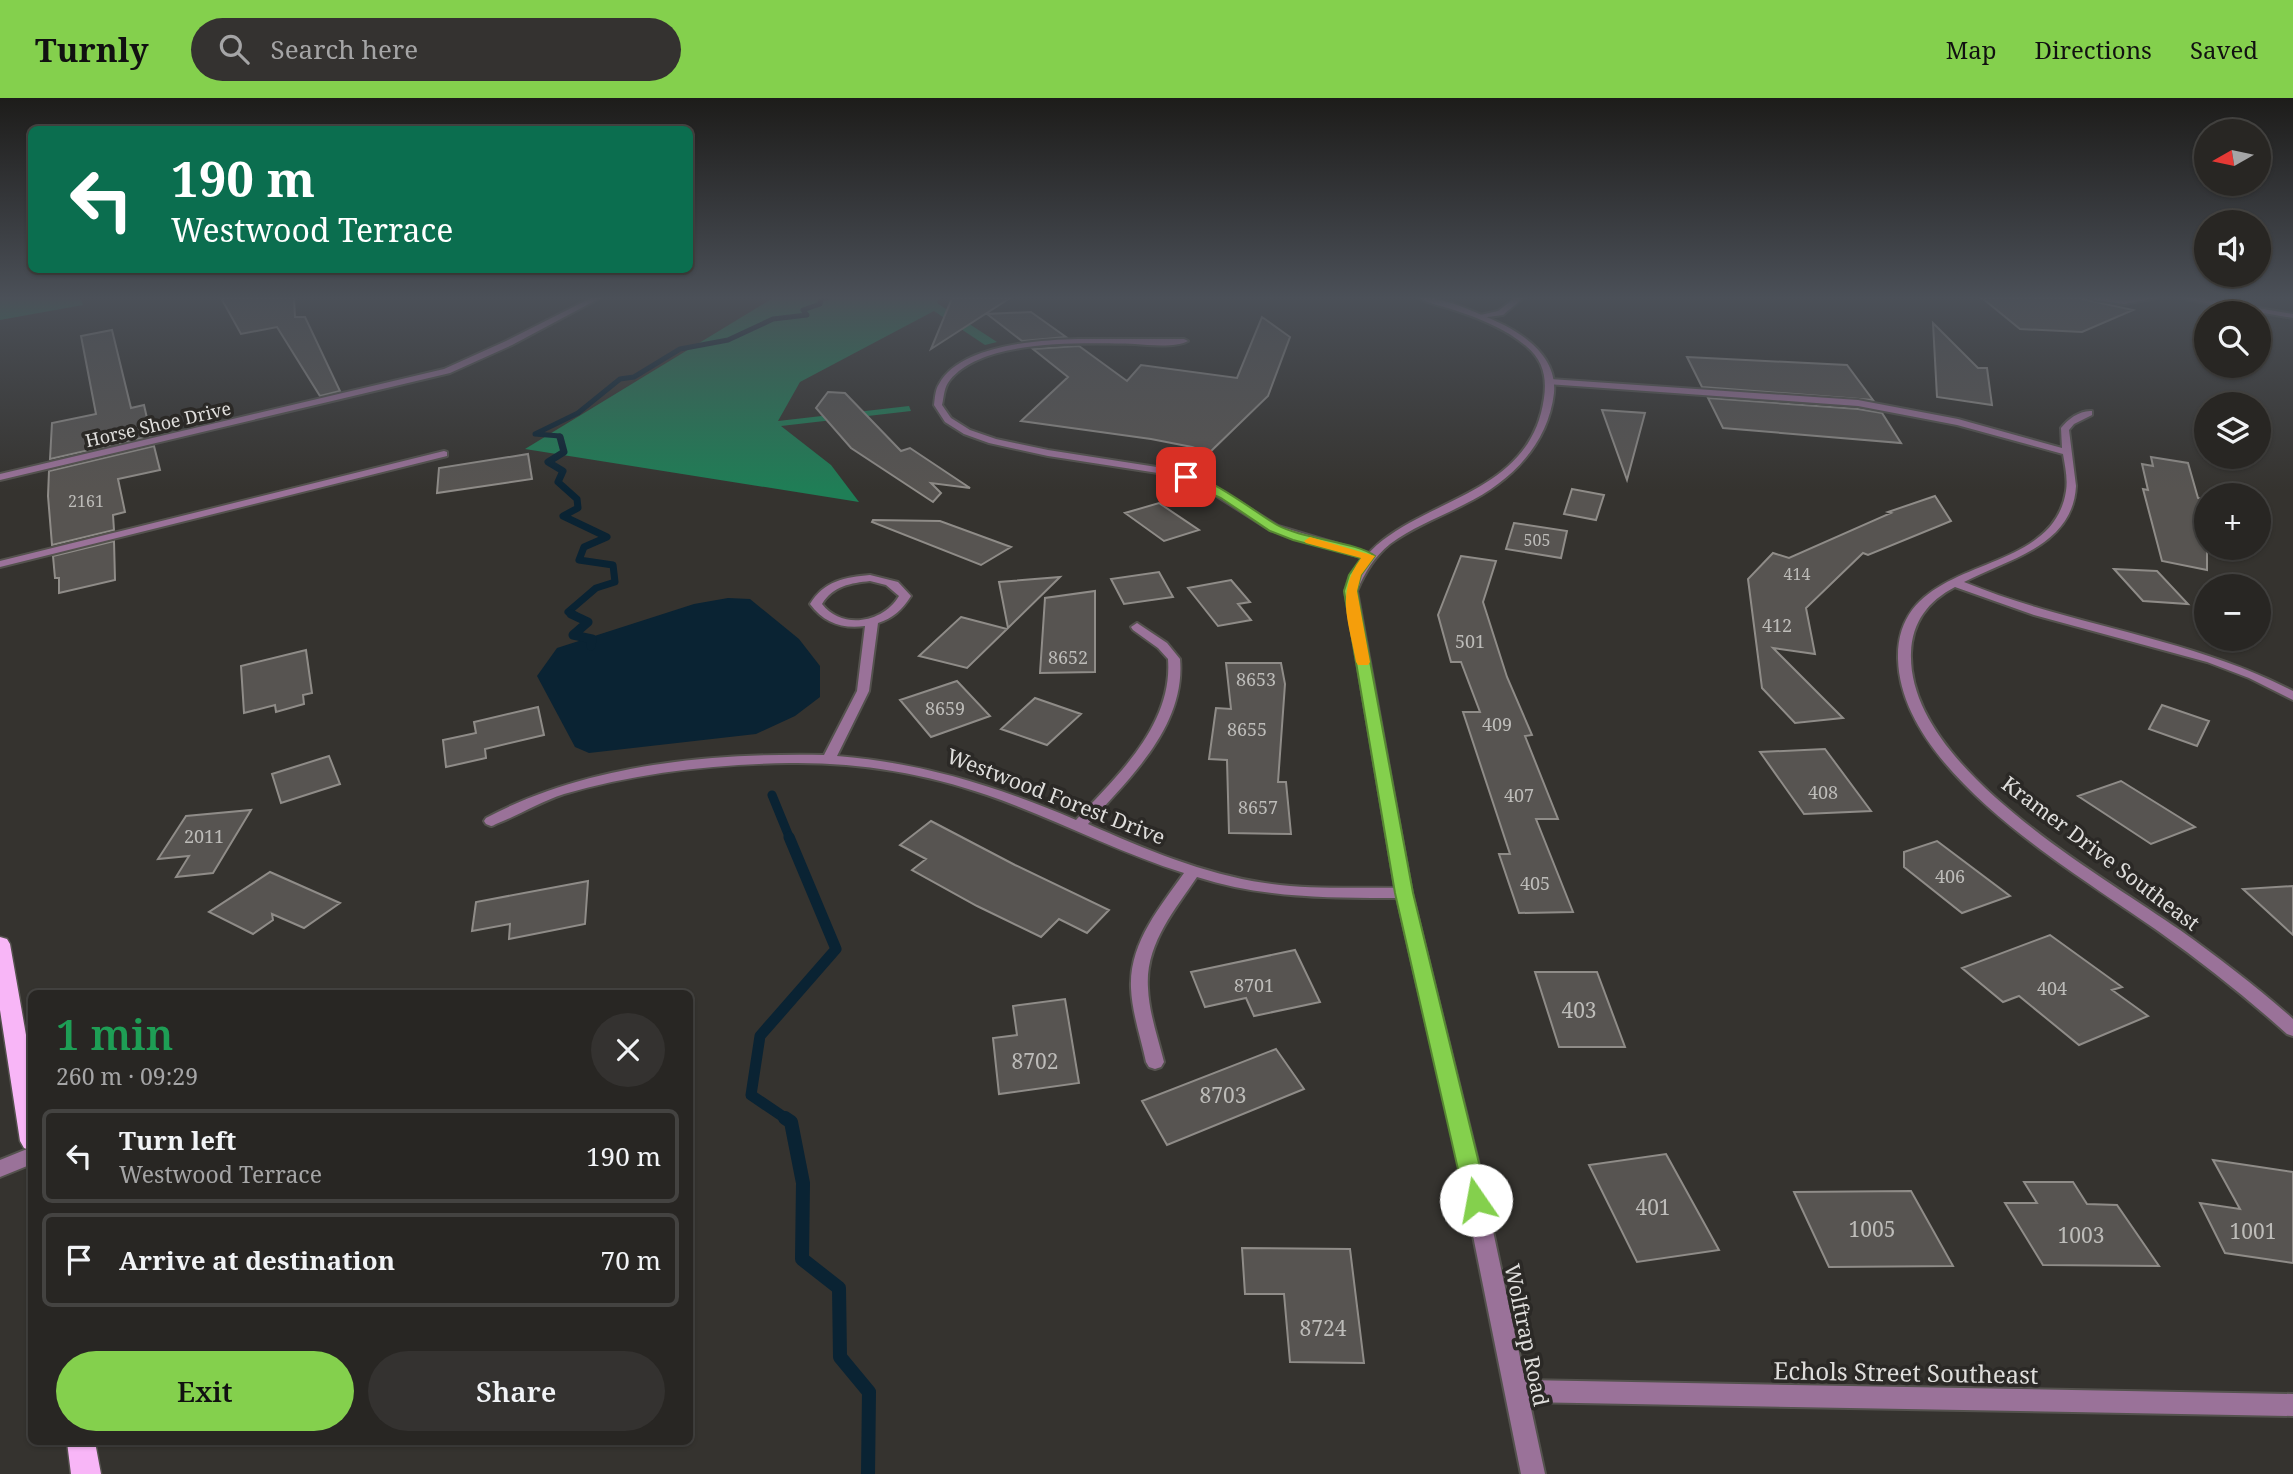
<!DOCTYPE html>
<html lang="en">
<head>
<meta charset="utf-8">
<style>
	body { margin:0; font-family:"Noto Serif",serif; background:#343230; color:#f1f3f6; height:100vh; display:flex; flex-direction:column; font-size:26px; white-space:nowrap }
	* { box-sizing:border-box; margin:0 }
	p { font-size:23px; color:#a5a5a6 }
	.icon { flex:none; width:38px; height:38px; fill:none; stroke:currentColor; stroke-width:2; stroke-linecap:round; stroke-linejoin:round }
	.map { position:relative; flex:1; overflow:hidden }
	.details { position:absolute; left:28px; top:892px; width:665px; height:455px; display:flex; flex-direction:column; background:#282623; border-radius:10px; box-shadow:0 2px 5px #0004,0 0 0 2px #444341 }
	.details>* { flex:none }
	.top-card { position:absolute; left:28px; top:28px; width:665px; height:147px; border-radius:10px; box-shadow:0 2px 5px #0004,0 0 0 2px #444341; background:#0b6e4f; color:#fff; overflow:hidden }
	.needle { width:46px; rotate:261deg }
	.fabs { position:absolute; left:2194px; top:21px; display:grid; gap:14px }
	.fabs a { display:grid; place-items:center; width:77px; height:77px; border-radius:50%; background:#282623; box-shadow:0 2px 5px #0004,0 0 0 2px #444341; font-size:35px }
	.pin { position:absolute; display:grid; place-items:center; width:60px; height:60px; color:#fff; margin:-30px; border-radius:14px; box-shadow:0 4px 10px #0006 }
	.me { position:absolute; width:77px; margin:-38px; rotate:348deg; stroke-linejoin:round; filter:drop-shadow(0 0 5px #0008) }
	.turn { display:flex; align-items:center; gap:24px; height:147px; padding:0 28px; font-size:32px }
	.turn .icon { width:91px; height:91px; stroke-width:2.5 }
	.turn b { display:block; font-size:49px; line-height:60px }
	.round { display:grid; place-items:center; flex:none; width:74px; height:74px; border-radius:37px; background:#343230 }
	.headline { display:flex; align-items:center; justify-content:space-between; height:119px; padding:0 28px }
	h1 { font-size:42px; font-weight:600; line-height:52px; color:#1e9e55 }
	.action { display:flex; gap:14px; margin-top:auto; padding:14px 28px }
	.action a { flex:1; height:80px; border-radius:42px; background:#84d04d; color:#111; font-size:28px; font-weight:600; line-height:80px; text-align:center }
	.action a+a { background:#343230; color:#f1f3f6 }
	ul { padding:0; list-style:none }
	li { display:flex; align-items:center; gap:21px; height:94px; margin:0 14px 10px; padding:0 14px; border:4px solid #444341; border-radius:10px }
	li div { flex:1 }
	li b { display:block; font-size:26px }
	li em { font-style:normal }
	header { display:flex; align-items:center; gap:42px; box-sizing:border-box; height:98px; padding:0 35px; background:#84d04d; color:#111 }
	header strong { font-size:33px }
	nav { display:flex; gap:38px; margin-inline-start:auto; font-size:24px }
	.search { width:490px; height:63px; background:#343230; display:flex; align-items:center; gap:18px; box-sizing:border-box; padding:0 24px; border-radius:38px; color:#a5a5a6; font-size:26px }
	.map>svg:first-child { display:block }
</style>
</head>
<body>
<header>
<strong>Turnly</strong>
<div class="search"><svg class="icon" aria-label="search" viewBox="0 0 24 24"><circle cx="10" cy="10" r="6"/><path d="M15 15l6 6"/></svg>Search here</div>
<nav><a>Map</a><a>Directions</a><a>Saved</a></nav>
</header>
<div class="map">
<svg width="2293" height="1376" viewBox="0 0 2293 1376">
	<rect width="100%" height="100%" fill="#35332f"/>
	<path fill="#1f7e56" d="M0,200H80L83,207L0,222Z
		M773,200H939L937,205L997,244L985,247L934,213L800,284L778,323L909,308L911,313L781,328L831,367L859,404L525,351Z"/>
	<path fill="#0a2333" d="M728,500L750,501L799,541L820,568V599L795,618L756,636L589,655L575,649L537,578L557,550L694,506Z"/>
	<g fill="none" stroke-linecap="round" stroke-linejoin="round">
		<path stroke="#0a2333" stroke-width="5" d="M561,341L560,338L535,336L578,315L620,281L634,279L680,251L728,242L773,221L807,217L803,212L820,206L821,200H827"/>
		<path stroke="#0a2333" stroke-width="7" d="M560,339L564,354L548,364L563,373L558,384L577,401L578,410L563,418L607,439L584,449L579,462L613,467L615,484L596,490L568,514L575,517"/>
		<path stroke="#0a2333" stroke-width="9" d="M571,516L588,524L573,537L592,541L591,548
			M772,697L790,741"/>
		<path stroke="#0a2333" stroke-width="11" d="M788,1022L751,997L760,938L836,851L789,739"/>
		<path stroke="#0a2333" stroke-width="14" d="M785,1020L791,1024L803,1085L802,1161L839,1190L840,1259L869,1294L868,1376"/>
	</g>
	<path fill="#575451" stroke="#8f8c88" stroke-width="2" d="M221,200H294L295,219H305L340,293L320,298L277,229L241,236Z
		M952,200H1010L931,251Z
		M1982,200H2078L2133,212L2082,234L2020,231Z
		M1031,214L1066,239L1022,243L987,216Z
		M1262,219L1290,239L1268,298L1209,355L1192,349L1151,341L1021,323L1068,279L1033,251L1079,248L1127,283L1141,267L1237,280Z
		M1933,225L1978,270H1987L1992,307L1937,299Z
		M112,232L131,310L144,307L151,338L50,361L52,325L96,316L81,238Z
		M1687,259L1847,267L1873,302L1702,289Z
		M828,294L845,295L901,353L910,350L970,390L931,385L941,395L933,404L851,350L816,310Z
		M1708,300L1858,311L1882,315L1901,345L1723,330Z
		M1602,312L1645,315L1627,382Z
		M154,348L160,372L118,381L125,414L113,417L114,432L52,447L48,398L49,373Z
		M528,356L532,381L437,395L439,370Z
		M2151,359L2188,365L2198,400L2207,402V472L2162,463L2143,391L2148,392L2142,366L2153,368Z
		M1572,391L1604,397L1596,422L1564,416Z
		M1935,398L1951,423L1868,457L1863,455L1806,510L1815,556L1773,550L1843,620L1795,625L1762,590L1748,481L1773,455L1789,460L1891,415L1888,414Z
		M1159,405L1199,432L1164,443L1125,415Z
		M873,422L940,423L1011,449L981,467L872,424Z
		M1514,425L1567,433L1561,460L1506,451Z
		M114,443L115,482L59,495V480H55L53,458Z
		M1461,458L1496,463L1483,504L1507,579L1532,637L1525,638L1558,721H1536L1573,814L1519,815L1499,756H1510L1463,614H1480L1461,564H1451L1438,517Z
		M2114,471L2157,473L2188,506L2143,503Z
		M1159,474L1173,499L1124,506L1111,481Z
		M1060,479L1008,530L999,484Z
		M1231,482L1250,504L1238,506L1251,522L1218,528L1188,490Z
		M1095,493V574L1040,575L1045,500Z
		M961,519L1007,531L967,570L919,558Z
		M306,552L312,595L303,597L304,606L276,614L275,607L244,615L241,568Z
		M1226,565H1281L1285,586L1278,684H1286L1291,736L1229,735L1227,662L1209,661L1216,610L1231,611Z
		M957,583L990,618L931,639L900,602Z
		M1035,600L1081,616L1047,647L1001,631Z
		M2162,607L2209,623L2197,648L2149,631Z
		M538,609L544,637L485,651L486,660L446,669L443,642L476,635L474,624Z
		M1825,651L1871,713L1804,716L1760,654Z
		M329,658L340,686L281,705L272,676Z
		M2121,683L2195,729L2151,746L2078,698Z
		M251,712L213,775L176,779L189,758L158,761L186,718Z
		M931,723L1015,767L1109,812L1087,835L1059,821L1041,839L977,808L912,772L926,761L900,747Z
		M1937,743L2010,798L1962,815L1904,769V754Z
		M270,774L340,805L304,830L272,816L273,822L253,836L209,814Z
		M588,783L585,826L509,841L510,826L472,833L476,804Z
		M2293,788V837L2243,791Z
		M2050,837L2122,889L2112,892L2148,918L2079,947L2019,898L2003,904L1962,870Z
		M1295,852L1320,904L1254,918L1246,900L1205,909L1191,874Z
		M1535,874H1597L1625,949H1559Z
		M1065,901L1079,985L999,996L993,940L1017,937L1013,908Z
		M1276,951L1304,991L1167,1047L1142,1003Z
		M1666,1056L1719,1152L1637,1164L1589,1067Z
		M2213,1062L2293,1074V1165L2225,1155L2200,1105L2240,1111Z
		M2024,1084H2073L2087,1106L2117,1107L2159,1168L2043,1167L2005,1105H2037Z
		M1911,1093L1953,1168L1829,1169L1794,1094Z
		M1242,1150L1350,1151L1364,1265L1290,1264L1284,1196H1245Z"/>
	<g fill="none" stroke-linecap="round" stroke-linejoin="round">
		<defs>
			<path id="service" d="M1515,200H1523L1503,217L1480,220L1476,218L1498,213Z
				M2092,200L2124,202L2157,200L2124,206L2095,202Z
				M2186,200H2199L2293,216V220L2189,202Z
				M444,353L447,354V358L0,469V463Z"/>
			<path id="minor" d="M591,200H600L512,247L450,275L0,382V376L444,271L506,243Z
				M1078,241H1184L1188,243C1175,250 1150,247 1135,246C1086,245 984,240 950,282C944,289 944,298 942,307L951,320L970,332L996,341L1048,352L1163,370L1207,384L1278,428L1372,456V460H1364L1270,432L1201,388L1158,375L1048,358L989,345L964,336L945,324L934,307C935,300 935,292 939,286C960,247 1038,242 1078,241Z
				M1550,281L1858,302L1958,321L2062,350L2061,330C2068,321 2080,312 2092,313V317L2074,326L2069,332L2076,388C2073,448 2008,461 1964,484C2073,529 2187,538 2293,593V602L2249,580L2207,564L2034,517L1955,489C1928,503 1912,524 1911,555C1907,669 2097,774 2180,832C2219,860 2257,889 2293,921V938L2287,936C2246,899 2203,865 2158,833C2075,774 1901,675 1898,561C1896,452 2052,486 2066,393C2068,381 2065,368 2063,356L1957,327L1858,308L1547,286V282Z
				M870,477L898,484L911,498C902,512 893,520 878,525L869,593L837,658C923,665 996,688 1076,722C1117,678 1173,627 1168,561L1158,550L1133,532L1131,529L1137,525L1167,545L1180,561C1186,628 1129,681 1088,726C1145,751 1203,776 1265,785C1311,792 1358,789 1404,790L1409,791L1412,795L1409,799L1404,800C1333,800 1266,801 1197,779C1174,813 1145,847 1148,890C1149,915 1158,940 1164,964L1161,969L1155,971L1149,969L1146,964C1141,940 1132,915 1131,890C1129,845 1160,809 1184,775C1117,754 1054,720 987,697C924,675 857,664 789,665C714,666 636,675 564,696C540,704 519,717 496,726C491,729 491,728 486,726L484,723L486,720C587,666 711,655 824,657L857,593L865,528C842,531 824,525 810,506C824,483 845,479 870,477ZM870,483L886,487L899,498C883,525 842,532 822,506C833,488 851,485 870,483Z
				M32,1049V1066L0,1079V1062Z
				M1518,1282L2293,1296V1318L1518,1304L1510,1301L1507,1293L1510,1285Z"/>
			<path id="tertiary" d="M1419,200C1443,198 1482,217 1504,227C1531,241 1557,263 1554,295C1548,347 1510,384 1465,406C1440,419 1413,429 1390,446C1374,459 1365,474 1357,493L1412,795L1478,1063L1545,1376H1521L1458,1063L1396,795L1345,493C1354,472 1365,456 1383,442C1441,398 1532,389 1544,300C1547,279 1543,262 1526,248C1506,231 1479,220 1454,212C1443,208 1429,206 1419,200Z"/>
			<path id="primary" d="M0,839L7,841L10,846L32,971V1053L24,1050L20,1043L0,912Z
				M67,1344H95L101,1376H71Z"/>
		</defs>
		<use href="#service" stroke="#54524e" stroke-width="4"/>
		<use href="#minor" stroke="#54524e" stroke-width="4"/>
		<use href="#tertiary" stroke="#54524e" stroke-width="4"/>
		<use href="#primary" stroke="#54524e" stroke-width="3"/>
		<use href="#service" fill="#9a7299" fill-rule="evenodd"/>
		<use href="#minor" fill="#9a7299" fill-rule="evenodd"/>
		<use href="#tertiary" fill="#9a7299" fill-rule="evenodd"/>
		<use href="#primary" fill="#f8b6f7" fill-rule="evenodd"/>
	</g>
	<linearGradient id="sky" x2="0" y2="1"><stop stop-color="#1d1c1a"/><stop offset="0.51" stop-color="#4b5058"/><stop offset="1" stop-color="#4b5058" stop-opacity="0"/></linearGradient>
	<rect width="2293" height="392" fill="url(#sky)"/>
	<path fill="#84d04d" stroke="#568732" stroke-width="2" d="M1182,377C1205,374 1256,415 1277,427C1302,441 1357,444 1375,458L1361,477L1357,493L1413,795L1488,1102L1484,1109L1476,1111L1469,1109L1465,1102L1395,795L1344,493L1349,477L1361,460L1293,442L1270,433L1221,400L1182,382Z"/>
	<path fill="#f59e0b" d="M1310,439L1375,458L1361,477L1357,493L1370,564L1368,567H1358L1356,564C1349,523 1335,496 1361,460L1306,445L1304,443Z"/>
	<g text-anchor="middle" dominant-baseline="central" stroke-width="7" stroke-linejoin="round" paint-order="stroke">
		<g font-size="16" fill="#bdbcb9">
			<text x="86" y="403">2161</text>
			<text x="1537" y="442">505</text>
			<text x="1797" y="476">414</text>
		</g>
		<g font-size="18" fill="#dfdedc" stroke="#2b2926">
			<text transform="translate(158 326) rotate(-13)">Horse Shoe Drive</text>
		</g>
		<g font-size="18" fill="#bdbcb9">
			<text x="1777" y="527">412</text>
			<text x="1470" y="543">501</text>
			<text x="1068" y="559">8652</text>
			<text x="1256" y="581">8653</text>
			<text x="945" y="610">8659</text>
			<text x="1497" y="626">409</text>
			<text x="1247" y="631">8655</text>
			<text x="1823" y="694">408</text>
			<text x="1519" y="697">407</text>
			<text x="1258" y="709">8657</text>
			<text x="204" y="738">2011</text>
			<text x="1950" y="778">406</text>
			<text x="1535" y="785">405</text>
			<text x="1254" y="887">8701</text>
			<text x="2052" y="890">404</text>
		</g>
		<g font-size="21" fill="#dfdedc" stroke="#2b2926">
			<text transform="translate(1056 698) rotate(21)">Westwood Forest Drive</text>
			<text transform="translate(2101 755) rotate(37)">Kramer Drive Southeast</text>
			<text transform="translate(1527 1237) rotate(78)">Wolftrap Road</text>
		</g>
		<g font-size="21" fill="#bdbcb9">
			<text x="1579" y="912">403</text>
			<text x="1035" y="963">8702</text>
			<text x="1223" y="997">8703</text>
			<text x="1653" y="1109">401</text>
			<text x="1872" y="1131">1005</text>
			<text x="2253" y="1133">1001</text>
			<text x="2081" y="1137">1003</text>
			<text x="1323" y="1230">8724</text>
		</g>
		<g font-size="24" fill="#dfdedc" stroke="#2b2926">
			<text transform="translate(1906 1274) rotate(1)">Echols Street Southeast</text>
		</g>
	</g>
</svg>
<div class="fabs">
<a><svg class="needle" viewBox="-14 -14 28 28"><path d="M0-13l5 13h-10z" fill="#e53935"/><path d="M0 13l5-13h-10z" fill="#a5a5a6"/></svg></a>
<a><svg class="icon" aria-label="sound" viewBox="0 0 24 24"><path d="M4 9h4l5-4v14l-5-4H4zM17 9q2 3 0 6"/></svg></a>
<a><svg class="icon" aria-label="search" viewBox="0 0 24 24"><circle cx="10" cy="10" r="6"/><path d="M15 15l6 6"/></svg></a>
<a><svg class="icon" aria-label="layers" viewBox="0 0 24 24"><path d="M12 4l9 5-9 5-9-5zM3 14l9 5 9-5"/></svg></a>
<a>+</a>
<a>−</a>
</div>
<div class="pin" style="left:1186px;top:379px;background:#d93025"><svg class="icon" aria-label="arrive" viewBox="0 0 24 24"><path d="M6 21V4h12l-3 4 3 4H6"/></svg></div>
<svg class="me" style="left:1476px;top:1102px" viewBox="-20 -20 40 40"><circle r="19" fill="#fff"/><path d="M0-13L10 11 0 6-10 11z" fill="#84d04d"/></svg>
<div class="top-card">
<div class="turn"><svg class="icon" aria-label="left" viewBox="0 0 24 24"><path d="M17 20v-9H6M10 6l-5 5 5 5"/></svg><div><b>190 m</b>Westwood Terrace</div></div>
</div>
<section class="details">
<div class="headline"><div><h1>1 min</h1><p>260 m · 09:29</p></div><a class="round"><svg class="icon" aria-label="close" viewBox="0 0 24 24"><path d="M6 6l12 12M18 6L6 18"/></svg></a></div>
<ul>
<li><svg class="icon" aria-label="left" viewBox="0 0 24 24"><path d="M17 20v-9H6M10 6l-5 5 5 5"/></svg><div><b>Turn left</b><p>Westwood Terrace</p></div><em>190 m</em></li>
<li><svg class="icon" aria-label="arrive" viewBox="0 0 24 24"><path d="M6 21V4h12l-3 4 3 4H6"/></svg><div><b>Arrive at destination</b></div><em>70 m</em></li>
</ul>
<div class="action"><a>Exit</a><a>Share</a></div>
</section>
</div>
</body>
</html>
